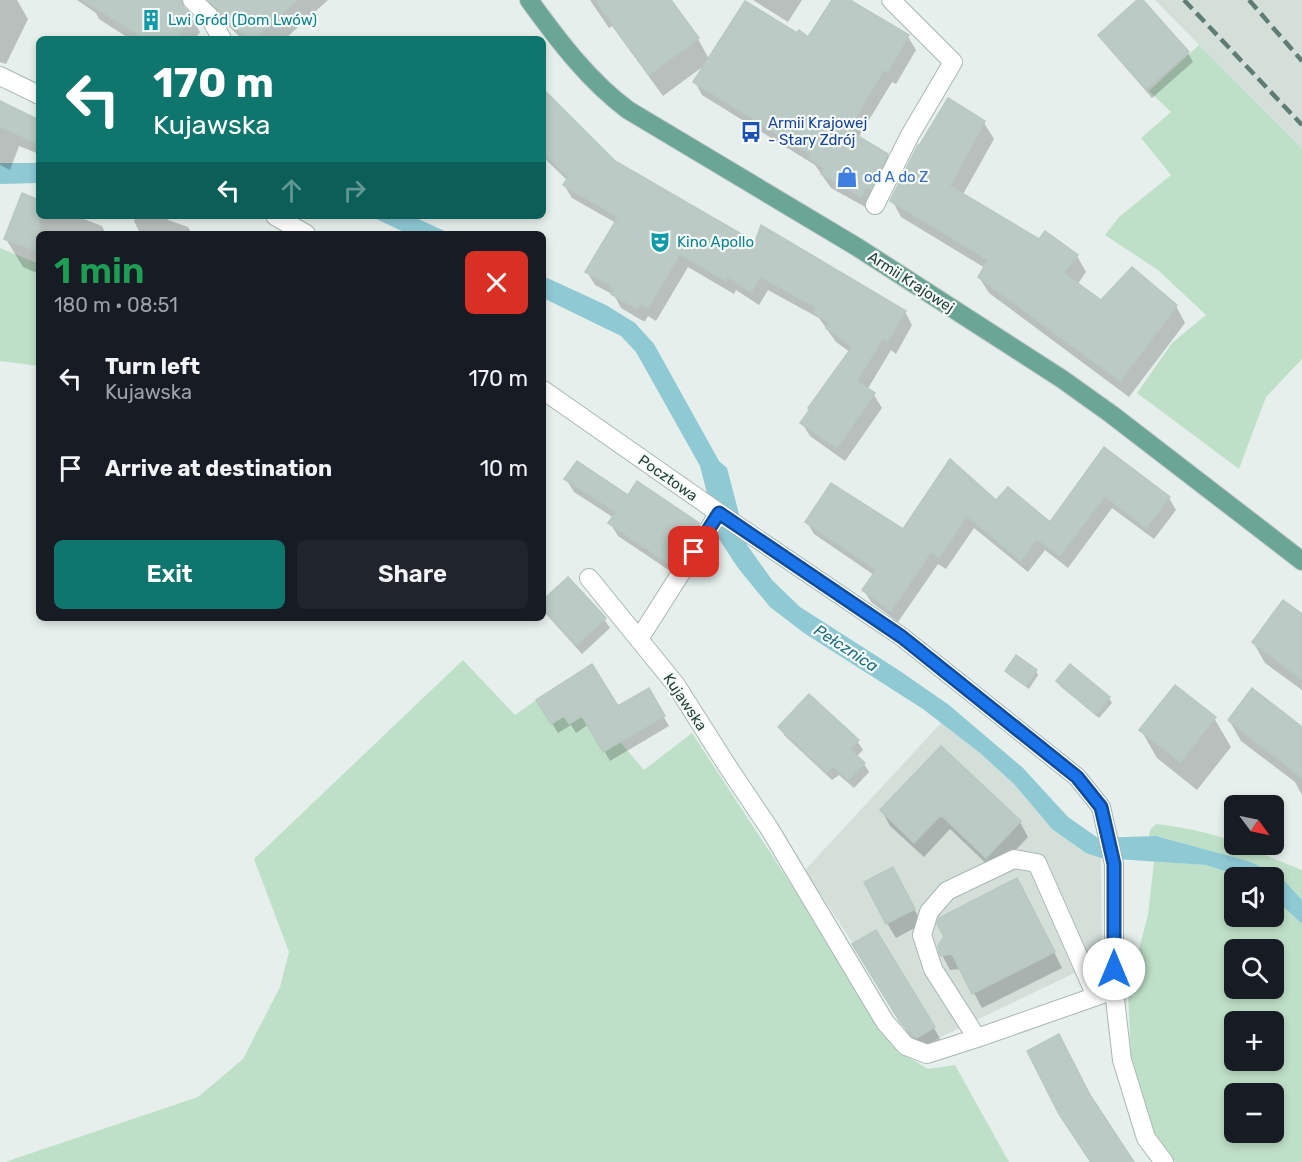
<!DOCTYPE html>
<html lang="en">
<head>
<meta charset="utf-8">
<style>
	body { margin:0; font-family:Rubik,sans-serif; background:#20242c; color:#f1f3f6; height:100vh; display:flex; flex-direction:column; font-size:22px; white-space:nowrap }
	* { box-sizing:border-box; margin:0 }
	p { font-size:20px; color:#9ea1a6 }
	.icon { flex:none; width:33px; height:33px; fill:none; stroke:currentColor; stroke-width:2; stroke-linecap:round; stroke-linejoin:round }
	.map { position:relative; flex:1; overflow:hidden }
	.details { position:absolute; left:36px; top:231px; width:510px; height:390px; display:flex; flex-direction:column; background:#171b24; border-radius:9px; box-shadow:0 3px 9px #0003 }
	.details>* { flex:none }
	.hud { position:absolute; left:36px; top:36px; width:510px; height:183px; border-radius:9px; box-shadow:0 3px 9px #0003; background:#0f766e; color:#fff; overflow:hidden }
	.needle { width:39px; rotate:123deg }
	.buttons { position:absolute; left:1224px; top:795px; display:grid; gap:12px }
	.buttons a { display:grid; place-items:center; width:60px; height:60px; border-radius:9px; background:#171b24; box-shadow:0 3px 9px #0003; font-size:30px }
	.pin { position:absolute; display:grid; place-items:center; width:51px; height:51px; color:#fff; margin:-26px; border-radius:12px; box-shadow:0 3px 9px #0006 }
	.me { position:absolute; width:66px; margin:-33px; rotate:0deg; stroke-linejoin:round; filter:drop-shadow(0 0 4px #0008) }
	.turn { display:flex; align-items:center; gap:21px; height:126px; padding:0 18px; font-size:27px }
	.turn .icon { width:78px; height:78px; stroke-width:2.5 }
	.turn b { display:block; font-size:42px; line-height:51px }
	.lanes { display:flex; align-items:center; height:57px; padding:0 18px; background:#0003; justify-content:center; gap:30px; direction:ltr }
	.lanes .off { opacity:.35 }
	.round { display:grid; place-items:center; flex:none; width:63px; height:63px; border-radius:9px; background:#20242c }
	.head { display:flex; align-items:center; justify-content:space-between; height:102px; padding:0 18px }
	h1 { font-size:36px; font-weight:600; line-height:45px; color:#1e9e55 }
	.action { display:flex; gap:12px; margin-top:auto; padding:12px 18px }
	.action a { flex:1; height:69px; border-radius:9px; background:#0f766e; color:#fff; font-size:24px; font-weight:600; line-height:69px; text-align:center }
	.action a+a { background:#20242c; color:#f1f3f6 }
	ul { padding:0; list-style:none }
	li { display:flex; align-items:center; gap:18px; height:90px; padding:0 18px }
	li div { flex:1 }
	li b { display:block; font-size:22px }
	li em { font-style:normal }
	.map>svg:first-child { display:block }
</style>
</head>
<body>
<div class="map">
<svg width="1302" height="1162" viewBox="0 0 1302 1162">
	<rect width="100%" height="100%" fill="#e6efeb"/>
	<path fill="#d4dfda" d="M1155,0H1302V153L1199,45Z
		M941,723L980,753L1014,784L1052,829L1086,853L1101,858L1102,960L920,1047L805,870Z"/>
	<path fill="#bfe0c8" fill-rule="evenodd" d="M1199,45L1302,149V359L1266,397L1239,469L1137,393L1172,343L1206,315L1158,270L1105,235L1119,217L1171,175L1141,138L1171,112L1149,91Z
		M0,248L39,264V366L0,361Z
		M463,660L515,715L536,700L551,724L564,716L570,724L582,715L620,742L644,770L692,733L792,886L874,1021L902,1053L928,1069L955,1065L1009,1162H5L198,1097L243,1059L280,987L289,952L254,859Z
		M1156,824C1182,827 1210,832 1234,842V844L1241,845L1302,870V900L1279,875L1248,861L1156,836H1149L1150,830Z
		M1154,861L1206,865L1242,877L1234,878V916H1274V898L1302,924V1162H1175L1154,1132L1131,1059L1128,990L1148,915ZM1234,950H1274V988H1234ZM1234,1022H1274V1060H1234ZM1234,1094H1274V1132H1234Z"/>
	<path fill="#8ec9d4" d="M0,163H39V183L0,184Z
		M370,216H412L451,234H408Z
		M543,276L606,305L635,323L654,344L719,461L727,468L747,545L772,580L800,607L900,671L949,705L1023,768L1068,817L1098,838L1156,836L1248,861L1279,875L1302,900V924L1274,898V878L1242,877L1206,865L1101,858L1086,853L1052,829L1014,784L980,753L923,709L804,633L770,607L738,568L719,539L700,466L636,352L621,336L543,298Z"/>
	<path fill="#0003" d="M0,0H17L28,19L6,64L0,62Z
		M77,0H177L191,17L200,32L195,39H130L99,19L96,13Z
		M208,0H328L285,39H242L217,15Z
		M590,0H669L698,39L709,59L797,35L809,39L834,0H845L908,37L916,50L896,84L892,82L858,138L887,155L895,169L869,209L831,188L815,165L702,95L695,82L705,65L663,96L612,26L609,28Z
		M753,0H802L788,22Z
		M1140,0L1188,53L1193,62L1152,98L1106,45L1100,36Z
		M543,92L614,162L755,244L905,312L912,325L896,354L891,350L867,390L874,395L882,408L845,461L810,436L802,423L850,352L836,342L819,318L768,290L759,305L736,290L734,294L688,267L656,321L648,316L645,321H643L621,308L614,295L595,285L587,272L616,223L572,198L564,185L567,180L543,157Z
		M0,103L39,122V154L19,146L10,170L0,165Z
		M984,123L994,139L962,196L1040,241L1077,256L1086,272L1077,285L1101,302L1176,306L1185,323L1129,397L989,293L979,277L985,268L901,217L892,200Z
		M39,202V216H76L102,226L106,234H39V274L23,267L6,239Z
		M136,216H165L168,220L188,227L192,234H149L139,231L134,221Z
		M1105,450L1169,498L1176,510L1154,539L1112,508L1068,568L1045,550L1028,572L974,528L946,569L938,564L898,622L871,602L864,590L874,575L814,534L807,522L903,531L996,502L1051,525Z
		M566,479L628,497L698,524L706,537L679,577L618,536L610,523L614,518L574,492Z
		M543,602L604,619L610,628L582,654L546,614L543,609Z
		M1302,616V690L1265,663L1253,642Z
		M1070,666L1109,698L1112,703L1099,718L1060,686L1058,681Z
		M1007,671H1036L1038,675L1029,689L1009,675Z
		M648,690L669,726L610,761L589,724L576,733L571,725L558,733L538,701L617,708Z
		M1214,718L1231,747L1197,790L1157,758L1141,730Z
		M1229,720L1302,729V795L1295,782L1241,741Z
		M780,728L857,741L863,750L856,757L864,764L869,772L854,788L839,775L832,780L785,736Z
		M941,748L1020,822L1028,837L995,872L950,829L924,857L890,826L882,811Z
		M901,884L922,924L896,938L887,923Z
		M1025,894L1062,968L982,1008L961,969L950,970L942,955L945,937Z
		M863,960L934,1028L942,1042L923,1051L910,1037Z
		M1059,1036L1098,1109L1133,1162H1090L1077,1142L1060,1113Z"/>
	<path fill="#bbcac4" stroke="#b8c9c2" stroke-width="1.5" d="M83,0H181L184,8L193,16L176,39H145Z
		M208,0H297L254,39H248Z
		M595,0H671L699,38L649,75Z
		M832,0H850L909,35L888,72L884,70L848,130L888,154L871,189L866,186L861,197L821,174L824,168L809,158L811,155L693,82L745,1L797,33L799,30L808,37Z
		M1137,0H1143L1189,52L1146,89L1098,35Z
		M543,89L615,161L755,242L761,225L906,311L888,341L883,338L857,381L875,393L837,448L800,423L810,409L808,408L852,347L826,328L829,323L814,313L817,308L761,277L751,292L728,277L726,281L680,254L648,308L640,304L638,308L634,307L611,294L614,290L610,288L612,286L585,272L618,217L563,185L568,177L543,153Z
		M948,98L985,121L950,186L1039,239L1045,231L1078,255L1064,273L1101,300L1132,267L1177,305L1120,381L978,277L988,260L890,201L918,145L919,146Z
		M0,101L39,120V144L0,127Z
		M22,193L39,200V252L4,239Z
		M1104,447L1170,497L1146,528L1105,496L1060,556L1037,539L1021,561L967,516L939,558L931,552L891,611L862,590L876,570L805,522L831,483L903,529L950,459L996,500L1008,487L1050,522Z
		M577,461L628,495L637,481L699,523L671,565L608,523L616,512L564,479Z
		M568,577L606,618L576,645L543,609V600Z
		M1283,600L1302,614V680L1252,642Z
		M1016,655L1037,670L1026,686L1005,671Z
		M592,664L618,706L649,688L665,716L603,752L582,716L569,724L564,716L551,724L536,700Z
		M1070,664L1110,697L1096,715L1056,681Z
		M1175,685L1216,717L1180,762L1139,730Z
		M1252,688L1302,727V778L1228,720Z
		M809,694L859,740L850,749L865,763L848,780L834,767L826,772L778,727Z
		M941,746L1021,821L986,858L941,815L914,843L880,810Z
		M893,867L915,909L886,924L864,882Z
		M1017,878L1055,952L972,994L952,954L940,956L938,946L944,937L937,924L939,918Z
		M876,930L935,1027L917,1038L913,1036L900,1022L852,944Z
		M1059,1034L1090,1095L1134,1162H1091L1059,1114L1027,1051Z"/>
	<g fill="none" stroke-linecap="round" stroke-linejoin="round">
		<defs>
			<path id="minor" d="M192,0L209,16L222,39
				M0,76L39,95
				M875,205L910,135L953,62L891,0
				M275,216L306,234
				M543,390L719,513L902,637L1077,777L1101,807L1114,864V990L1122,1060L1146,1138L1164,1162
				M589,578L676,685L728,767L769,828L885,1022L906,1046L927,1054L977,1038L1114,990
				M639,639L719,513
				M977,1038L933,969L922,935L929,912L947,891L1014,859L1037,863L1096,996"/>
			<path id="major" d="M529,0C558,40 588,80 628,110L857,247L1062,379L1111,414L1302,561"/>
		</defs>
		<use href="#minor" stroke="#a8b8b2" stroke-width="20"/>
		<use href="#major" stroke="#c2cac8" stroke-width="20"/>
		<use href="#minor" stroke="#fff" stroke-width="18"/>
		<use href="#major" stroke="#6aa596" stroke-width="18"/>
		<path stroke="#5f7d75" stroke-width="4.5" stroke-dasharray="12 6" stroke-linecap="butt" d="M1184,0L1302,125
			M1249,0L1302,61"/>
	</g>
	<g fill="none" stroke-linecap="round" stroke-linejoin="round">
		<defs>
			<path id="route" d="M694,552L719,513L902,637L1077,777L1101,807L1114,864V969"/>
		</defs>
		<use href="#route" stroke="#114b97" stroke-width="15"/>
		<use href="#route" stroke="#1a73e8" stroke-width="10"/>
	</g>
	<defs>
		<symbol id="building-bare" viewBox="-9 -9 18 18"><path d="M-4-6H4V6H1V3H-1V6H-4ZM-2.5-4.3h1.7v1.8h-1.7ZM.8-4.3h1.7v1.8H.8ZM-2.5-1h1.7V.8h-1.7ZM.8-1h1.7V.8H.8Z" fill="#0f9aa8" stroke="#f7fbf9" stroke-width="2.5" paint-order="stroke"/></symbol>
		<symbol id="bus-bare" viewBox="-9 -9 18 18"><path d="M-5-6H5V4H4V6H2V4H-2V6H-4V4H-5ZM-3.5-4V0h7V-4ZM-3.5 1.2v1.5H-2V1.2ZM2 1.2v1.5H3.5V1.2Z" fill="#1a4fb4" stroke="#f7fbf9" stroke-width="2.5" paint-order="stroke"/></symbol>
		<symbol id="shop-bare" viewBox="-9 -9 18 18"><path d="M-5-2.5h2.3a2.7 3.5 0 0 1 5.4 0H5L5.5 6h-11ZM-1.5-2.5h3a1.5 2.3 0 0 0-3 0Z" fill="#3f7fe0" stroke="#f7fbf9" stroke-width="2.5" paint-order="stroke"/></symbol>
		<symbol id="theatre-bare" viewBox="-9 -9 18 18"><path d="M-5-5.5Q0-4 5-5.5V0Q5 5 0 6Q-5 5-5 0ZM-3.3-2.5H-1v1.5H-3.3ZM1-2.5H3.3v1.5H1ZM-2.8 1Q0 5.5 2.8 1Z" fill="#0f9aa8" stroke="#f7fbf9" stroke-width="2.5" paint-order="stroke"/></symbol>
	</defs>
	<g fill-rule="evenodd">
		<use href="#building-bare" x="136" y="5" width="30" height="30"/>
		<use href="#bus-bare" x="736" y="117" width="30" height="30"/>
		<use href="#shop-bare" x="832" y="162" width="30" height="30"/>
		<use href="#theatre-bare" x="645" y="227" width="30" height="30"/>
	</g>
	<g text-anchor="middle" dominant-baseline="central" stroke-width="4.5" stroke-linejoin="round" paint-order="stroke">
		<g font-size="15" fill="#0d838f" stroke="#f7fbf9" text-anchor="start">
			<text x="168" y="20">Lwi Gród (Dom Lwów)</text>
			<text x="677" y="242">Kino Apollo</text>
		</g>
		<g font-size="15" fill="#164399" stroke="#f7fbf9" text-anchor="start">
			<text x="768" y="123">Armii Krajowej<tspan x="768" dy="17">- Stary Zdrój</tspan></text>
		</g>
		<g font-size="15" fill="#366cbe" stroke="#f7fbf9" text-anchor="start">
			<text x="864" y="177">od A do Z</text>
		</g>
		<g font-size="15" fill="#24423a" stroke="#f7fbf9">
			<text transform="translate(911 282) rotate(33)">Armii Krajowej</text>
			<text transform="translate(668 478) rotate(35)">Pocztowa</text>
			<text transform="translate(685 702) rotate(56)">Kujawska</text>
		</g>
		<g font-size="16" font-style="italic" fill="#1c6f80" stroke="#f7fbf9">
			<text transform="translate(846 648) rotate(33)">Pełcznica</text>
		</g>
	</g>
</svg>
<div class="buttons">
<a><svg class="needle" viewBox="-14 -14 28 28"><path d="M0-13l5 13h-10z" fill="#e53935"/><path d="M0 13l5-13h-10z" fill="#9ea1a6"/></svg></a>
<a><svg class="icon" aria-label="sound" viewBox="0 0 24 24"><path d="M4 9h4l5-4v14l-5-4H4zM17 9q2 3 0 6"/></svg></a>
<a><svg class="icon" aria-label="search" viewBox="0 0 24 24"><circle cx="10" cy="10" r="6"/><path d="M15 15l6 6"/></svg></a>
<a>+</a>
<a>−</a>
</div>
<div class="pin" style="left:694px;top:552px;background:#d93025"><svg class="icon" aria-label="arrive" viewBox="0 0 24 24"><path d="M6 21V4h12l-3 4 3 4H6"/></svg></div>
<svg class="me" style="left:1114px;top:969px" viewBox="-20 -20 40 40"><circle r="19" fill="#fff"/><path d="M0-13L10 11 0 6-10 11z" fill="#1a73e8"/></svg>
<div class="hud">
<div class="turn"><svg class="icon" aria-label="left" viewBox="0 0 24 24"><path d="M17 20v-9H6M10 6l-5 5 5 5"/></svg><div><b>170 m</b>Kujawska</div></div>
<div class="lanes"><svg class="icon" aria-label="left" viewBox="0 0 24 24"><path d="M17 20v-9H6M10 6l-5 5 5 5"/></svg><svg class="icon off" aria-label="ahead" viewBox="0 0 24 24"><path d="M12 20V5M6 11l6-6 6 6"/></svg><svg class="icon off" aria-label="right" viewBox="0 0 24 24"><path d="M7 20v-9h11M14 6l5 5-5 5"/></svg></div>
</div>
<section class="details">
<div class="head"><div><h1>1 min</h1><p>180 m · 08:51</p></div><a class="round" style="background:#d93025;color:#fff"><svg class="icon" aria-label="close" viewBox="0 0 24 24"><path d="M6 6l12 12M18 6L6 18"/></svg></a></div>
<ul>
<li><svg class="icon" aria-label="left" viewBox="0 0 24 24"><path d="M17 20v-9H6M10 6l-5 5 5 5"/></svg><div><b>Turn left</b><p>Kujawska</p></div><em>170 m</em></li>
<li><svg class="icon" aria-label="arrive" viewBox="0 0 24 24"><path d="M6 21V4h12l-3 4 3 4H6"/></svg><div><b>Arrive at destination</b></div><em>10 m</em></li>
</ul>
<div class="action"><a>Exit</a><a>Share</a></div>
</section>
</div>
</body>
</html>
